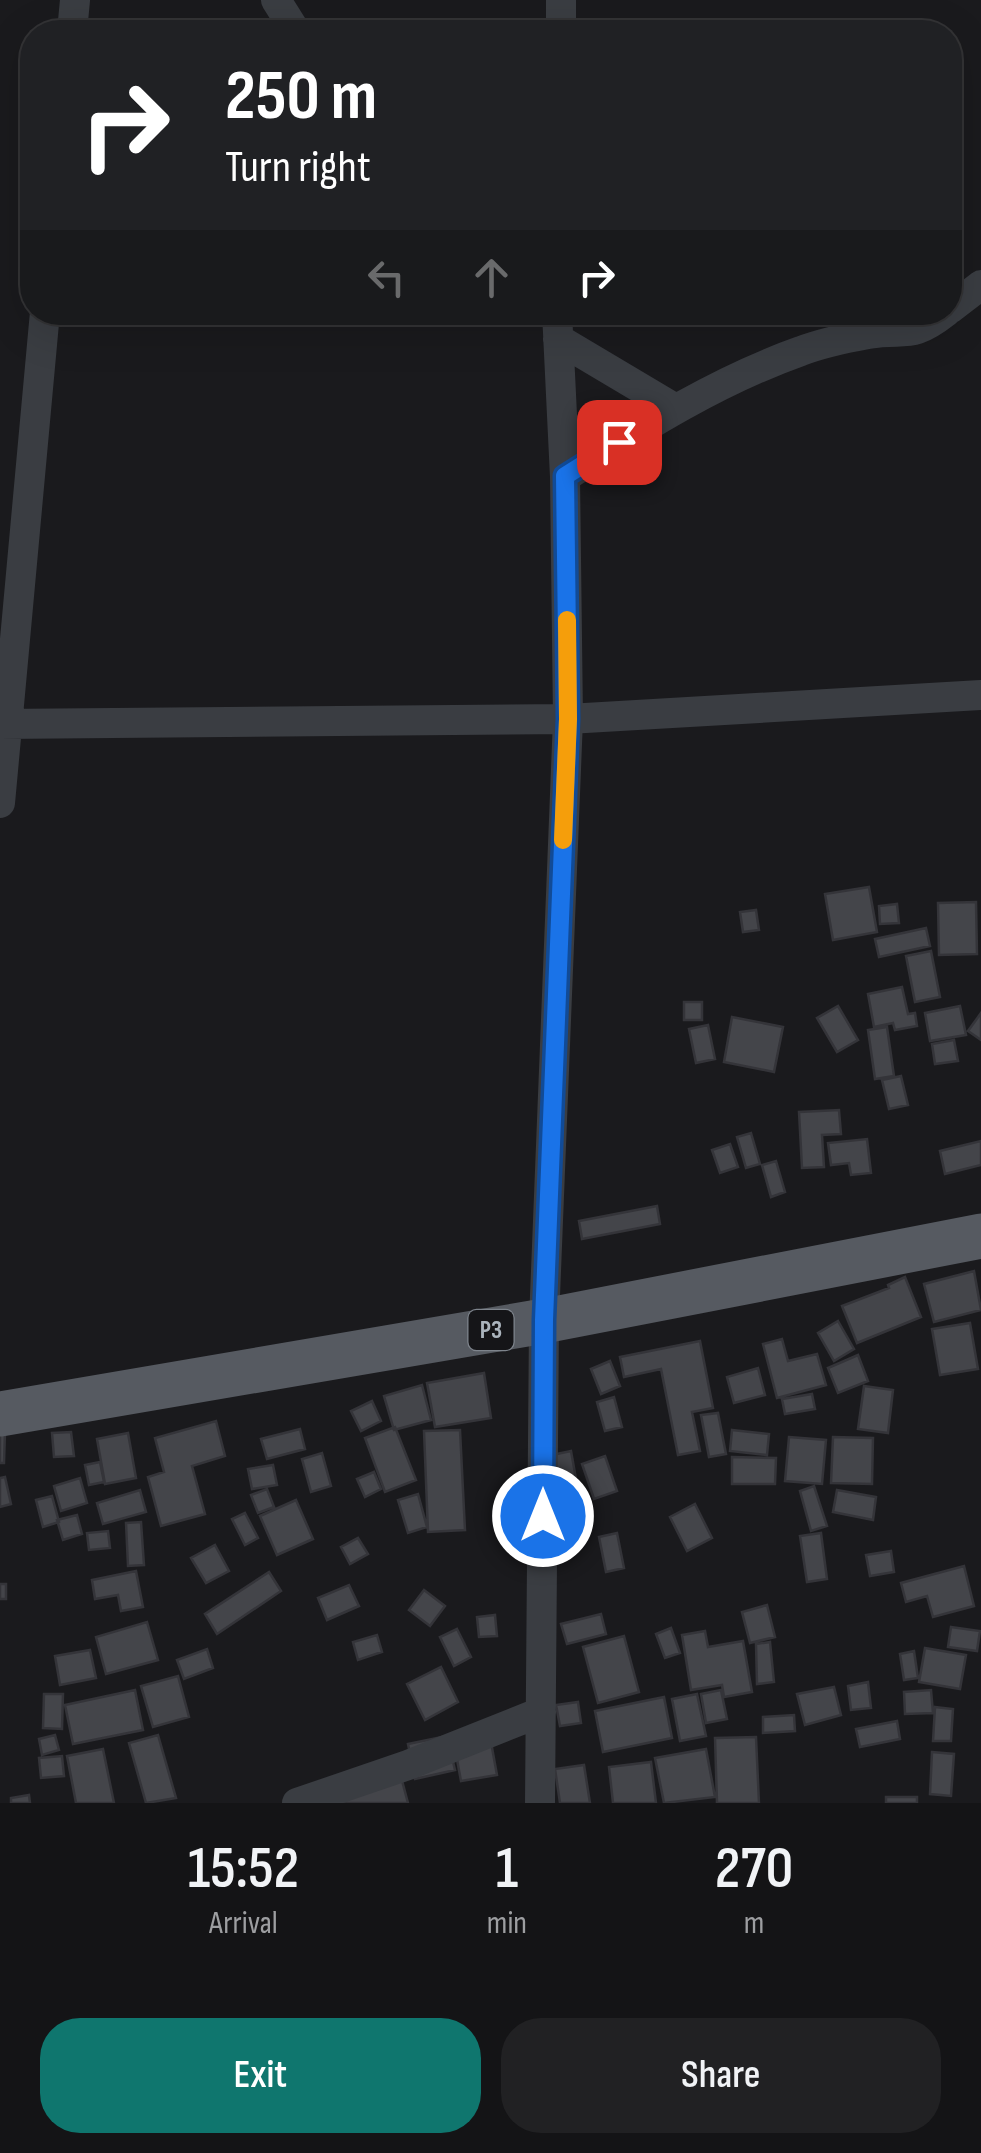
<!DOCTYPE html>
<html lang="en">
<head>
<meta charset="utf-8">
<style>
	body { margin:0; font-family:"Sofia Sans Condensed",sans-serif; background:#212123; color:#f1f3f6; height:100vh; display:flex; flex-direction:column; font-size:38px; white-space:nowrap }
	* { box-sizing:border-box; margin:0 }
	p { font-size:32px; color:#9d9ea1 }
	.icon { flex:none; width:55px; height:55px; fill:none; stroke:currentColor; stroke-width:2; stroke-linecap:round; stroke-linejoin:round }
	.map { position:relative; height:1803px; overflow:hidden }
	.details { display:flex; flex-direction:column; background:#141416; flex:1 }
	.details>* { flex:none }
	.hud { position:absolute; left:20px; top:20px; width:942px; height:305px; border-radius:40px; box-shadow:0 10px 40px #0002,0 0 0 2px #333335; background:#202124; color:#fff; overflow:hidden }
	.pin { position:absolute; display:grid; place-items:center; width:85px; height:85px; color:#fff; margin:-42px; border-radius:20px; box-shadow:0 5px 15px #0006 }
	.me { position:absolute; width:110px; margin:-55px; rotate:0deg; stroke-linejoin:round; filter:drop-shadow(0 0 8px #0008) }
	.turn { display:flex; align-items:center; gap:35px; height:210px; padding:0 40px; font-size:45px }
	.turn .icon { width:130px; height:130px; stroke-width:2.5 }
	.turn b { display:block; font-size:70px; line-height:85px }
	.lanes { display:flex; align-items:center; height:95px; padding:0 40px; background:#0003; justify-content:center; gap:50px; direction:ltr }
	.lanes .off { opacity:.35 }
	.eta { display:flex; justify-content:space-evenly; align-items:center; height:170px; text-align:center }
	.eta b { font-size:60px; font-weight:600; line-height:70px }
	.action { display:flex; gap:20px; margin-top:auto; padding:20px 40px }
	.action a { flex:1; height:115px; border-radius:40px; background:#0f766e; color:#fff; font-size:40px; font-weight:600; line-height:115px; text-align:center }
	.action a+a { background:#212123; color:#f1f3f6 }
	.map>svg:first-child { display:block }
</style>
</head>
<body>
<div class="map">
<svg width="981" height="1803" viewBox="0 0 981 1803">
	<rect width="100%" height="100%" fill="#1a1a1d"/>
	<path fill="#44454a" stroke="#343439" stroke-width="2.5" d="M869,887L877,932L833,940L825,894Z
		M976,902L977,954L939,955L938,903Z
		M897,904L899,923L880,924L879,906Z
		M756,910L759,930L743,932L740,912Z
		M926,928L930,946L879,957L875,939Z
		M931,951L940,997L915,1002L906,956Z
		M902,987L908,1014L915,1013L917,1026L895,1030L893,1023L874,1027L868,994Z
		M684,1002H702V1020H684Z
		M838,1006L858,1040L837,1052L817,1018Z
		M960,1006L966,1035L930,1041L925,1013Z
		M981,1013V1040L968,1031Z
		M732,1017L783,1027L774,1072L724,1062Z
		M708,1025L715,1059L696,1063L689,1029Z
		M887,1027L894,1076L875,1079L868,1030Z
		M954,1040L958,1061L935,1064L932,1044Z
		M901,1076L908,1105L889,1109L882,1080Z
		M839,1110L841,1134L822,1135L824,1167L802,1168L799,1112Z
		M751,1133L760,1164L746,1168L737,1137Z
		M867,1139L871,1173L851,1175L849,1163L831,1165L828,1143Z
		M981,1141V1165L945,1174L940,1151Z
		M730,1144L738,1167L720,1173L712,1150Z
		M776,1161L785,1192L771,1197L762,1165Z
		M657,1206L660,1224L582,1239L579,1221Z
		M974,1271L981,1310L934,1322L924,1284Z
		M905,1277L921,1317L857,1343L842,1306L889,1288L888,1285Z
		M838,1321L854,1349L834,1361L818,1333Z
		M970,1323L978,1369L940,1375L932,1329Z
		M782,1339L788,1361L817,1354L826,1385L777,1398L763,1344Z
		M700,1341L713,1408L692,1412L700,1451L678,1455L661,1369L624,1377L620,1357Z
		M858,1355L868,1381L838,1393L828,1368Z
		M610,1361L620,1386L601,1394L591,1369Z
		M758,1368L765,1395L734,1403L727,1377Z
		M484,1373L491,1418L435,1427L427,1383Z
		M422,1385L431,1420L394,1430L384,1396Z
		M864,1386L893,1390L888,1433L858,1429Z
		M812,1394L815,1409L785,1414L782,1399Z
		M614,1397L622,1427L605,1431L597,1402Z
		M372,1401L381,1421L361,1431L351,1411Z
		M718,1413L726,1454L709,1457L701,1415Z
		M216,1421L225,1456L192,1466L205,1514L161,1526L148,1477L164,1472L155,1438Z
		M395,1427L416,1480L385,1492L365,1438Z
		M300,1429L305,1449L267,1459L261,1439Z
		M460,1430L465,1530L428,1532L424,1431Z
		M732,1430L769,1434L767,1455L730,1451Z
		M0,1432H5L4,1463H0Z
		M71,1432L74,1456L54,1457L52,1433Z
		M128,1433L136,1478L105,1484L97,1439Z
		M789,1437L826,1440L822,1484L785,1481Z
		M833,1437L873,1438L872,1484L831,1483Z
		M571,1451L578,1490L555,1494L547,1456Z
		M322,1453L331,1486L311,1492L302,1459Z
		M605,1456L617,1491L594,1499L582,1464Z
		M732,1457L776,1458L775,1484H732Z
		M100,1462L104,1482L89,1485L85,1465Z
		M273,1465L277,1485L252,1489L248,1469Z
		M374,1472L381,1489L365,1497L357,1479Z
		M5,1477L11,1504L0,1507V1478Z
		M80,1478L87,1503L61,1511L54,1486Z
		M814,1486L827,1526L811,1531L800,1491Z
		M267,1489L274,1507L258,1513L251,1495Z
		M140,1490L146,1512L103,1524L97,1503Z
		M837,1490L876,1497L873,1520L833,1512Z
		M418,1494L427,1527L408,1533L398,1500Z
		M566,1495L569,1535L553,1536L550,1496Z
		M52,1496L59,1522L43,1527L36,1500Z
		M296,1500L313,1539L277,1555L260,1516Z
		M695,1504L712,1538L687,1551L670,1517Z
		M245,1513L258,1538L245,1545L232,1519Z
		M77,1515L82,1534L63,1540L57,1520Z
		M141,1522L144,1565L128,1566L126,1523Z
		M108,1531L110,1548L89,1550L87,1533Z
		M617,1533L624,1568L606,1572L599,1537Z
		M821,1533L827,1579L807,1582L800,1536Z
		M358,1538L368,1554L350,1564L341,1547Z
		M215,1545L229,1571L206,1583L191,1558Z
		M891,1551L894,1572L870,1576L866,1555Z
		M964,1566L974,1606L933,1617L927,1596L906,1602L901,1583Z
		M136,1571L143,1607L121,1611L118,1595L95,1599L92,1580Z
		M269,1572L281,1591L217,1634L205,1614Z
		M0,1584H6V1599H0Z
		M349,1585L359,1606L327,1620L318,1598Z
		M424,1590L445,1606L430,1626L409,1610Z
		M767,1605L775,1637L750,1643L742,1612Z
		M601,1614L606,1634L567,1644L561,1624Z
		M495,1615L497,1636L479,1637L477,1617Z
		M147,1622L158,1660L106,1674L96,1637Z
		M951,1627L980,1631L977,1651L948,1647Z
		M671,1628L680,1653L665,1658L656,1634Z
		M457,1629L471,1657L454,1666L440,1637Z
		M705,1631L708,1647L743,1641L752,1692L724,1697L722,1685L691,1690L682,1635Z
		M377,1635L382,1652L358,1660L353,1642Z
		M624,1636L639,1692L598,1703L583,1647Z
		M770,1642L774,1682L757,1684L756,1644Z
		M925,1648L966,1655L960,1689L919,1682Z
		M207,1649L213,1668L184,1679L177,1660Z
		M90,1650L96,1678L60,1685L55,1656Z
		M914,1651L918,1678L904,1680L900,1654Z
		M441,1667L458,1702L425,1720L407,1684Z
		M178,1676L189,1717L153,1727L141,1686Z
		M868,1682L871,1708L851,1710L848,1686Z
		M834,1687L841,1715L805,1725L797,1694Z
		M135,1690L143,1730L73,1744L65,1705Z
		M721,1690L727,1719L706,1723L701,1694Z
		M931,1690L933,1713L905,1714L904,1692Z
		M44,1694H63L62,1729L43,1728Z
		M697,1694L706,1736L680,1741L672,1699Z
		M664,1697L672,1738L603,1752L595,1711Z
		M578,1702L581,1723L560,1726L556,1705Z
		M935,1707L953,1709L951,1741H933Z
		M794,1715L795,1731L763,1733V1717Z
		M897,1721L900,1739L860,1747L856,1729Z
		M489,1731L497,1775L461,1781L453,1738Z
		M55,1735L59,1750L42,1755L39,1739Z
		M158,1735L176,1798L146,1803L129,1743Z
		M447,1736L455,1770L415,1779L408,1744Z
		M756,1737L759,1803H717L715,1738Z
		M103,1749L114,1803H76L67,1756Z
		M706,1749L715,1797L664,1803L655,1758Z
		M932,1752L954,1754L951,1796L930,1794Z
		M62,1756L64,1776L41,1778L39,1758Z
		M651,1762L656,1803H613L609,1767Z
		M584,1765L590,1803H560L555,1769Z
		M400,1773L408,1803H333Z
		M29,1795L30,1803H11V1798Z
		M886,1797H917V1803H886Z"/>
	<g fill="none" stroke-linecap="round" stroke-linejoin="round">
		<path stroke="#3a3d42" stroke-width="30" d="M276,0L296,32
			M72,32L75,0
			M561,32V0
			M950,309L981,285
			M558,339L674,408
			M565,477C641,429 716,381 801,351C822,343 846,338 868,334C906,327 909,341 946,312
			M0,724L568,719L981,695
			M0,803L45,312
			M297,1803L408,1765L541,1712
			M540,1803L544,1321L568,719L565,477L557,312"/>
		<path stroke="#565a61" stroke-width="45" d="M0,1414L544,1321L981,1236"/>
	</g>
	<g fill="none" stroke-linecap="round" stroke-linejoin="round">
		<defs>
			<path id="route" d="M543,1516L544,1320L568,719L565,476L619,442"/>
		</defs>
		<use href="#route" stroke="#114b97" stroke-width="25"/>
		<use href="#route" stroke="#1a73e8" stroke-width="18"/>
		<path stroke="#f59e0b" stroke-width="18" d="M563,840L568,719L567,620"/>
	</g>
	<g text-anchor="middle" dominant-baseline="central" stroke-width="8" stroke-linejoin="round" paint-order="stroke">
		<rect fill="#151518" stroke="#7e848c" stroke-width="2.5" x="468.5" y="1310" width="45" height="40" rx="8"/>
		<g font-size="25" font-weight="bold" fill="#abb4bd">
			<text x="491" y="1330">P3</text>
		</g>
	</g>
</svg>
<div class="pin" style="left:619px;top:442px;background:#d93025"><svg class="icon" aria-label="arrive" viewBox="0 0 24 24"><path d="M6 21V4h12l-3 4 3 4H6"/></svg></div>
<svg class="me" style="left:543px;top:1516px" viewBox="-20 -20 40 40"><circle r="17" fill="#1a73e8" stroke="#fff" stroke-width="3"/><path d="M0-11L8 9 0 5-8 9z" fill="#fff"/></svg>
<div class="hud">
<div class="turn"><svg class="icon" aria-label="right" viewBox="0 0 24 24"><path d="M7 20v-9h11M14 6l5 5-5 5"/></svg><div><b>250 m</b>Turn right</div></div>
<div class="lanes"><svg class="icon off" aria-label="left" viewBox="0 0 24 24"><path d="M17 20v-9H6M10 6l-5 5 5 5"/></svg><svg class="icon off" aria-label="ahead" viewBox="0 0 24 24"><path d="M12 20V5M6 11l6-6 6 6"/></svg><svg class="icon" aria-label="right" viewBox="0 0 24 24"><path d="M7 20v-9h11M14 6l5 5-5 5"/></svg></div>
</div>
</div>
<section class="details">
<div class="eta">
<div><b>15:52</b><p>Arrival</p></div>
<div><b>1</b><p>min</p></div>
<div><b>270</b><p>m</p></div>
</div>
<div class="action"><a>Exit</a><a>Share</a></div>
</section>
</body>
</html>
